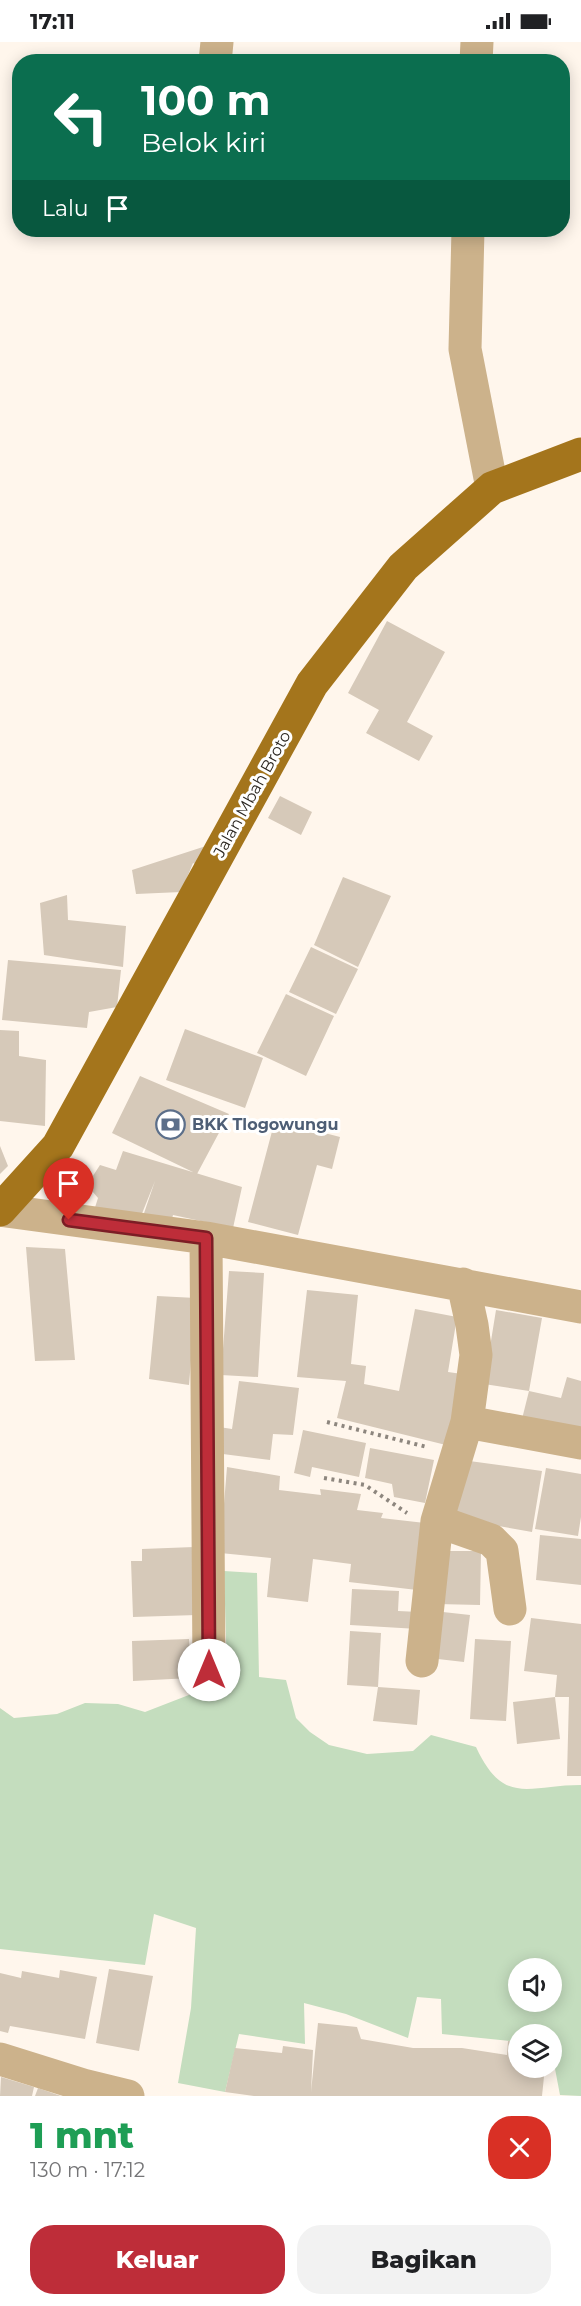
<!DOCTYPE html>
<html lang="id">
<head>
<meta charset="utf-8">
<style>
	body { margin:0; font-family:Montserrat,sans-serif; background:#f2f2f2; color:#202124; height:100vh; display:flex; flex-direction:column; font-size:22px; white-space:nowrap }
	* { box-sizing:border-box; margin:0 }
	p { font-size:20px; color:#757577 }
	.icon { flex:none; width:33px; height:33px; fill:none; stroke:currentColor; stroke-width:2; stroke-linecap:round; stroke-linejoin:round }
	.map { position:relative; height:2054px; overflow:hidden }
	.panel { display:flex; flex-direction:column; background:#fff; flex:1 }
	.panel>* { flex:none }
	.banner { position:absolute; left:12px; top:12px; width:558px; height:183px; border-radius:24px; box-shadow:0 3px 15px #0003; background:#0b6e4f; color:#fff; overflow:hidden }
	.fabs { position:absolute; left:508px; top:1916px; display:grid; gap:12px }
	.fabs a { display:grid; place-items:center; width:54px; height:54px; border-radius:50%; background:#fff; box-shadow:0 3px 15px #0003; font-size:30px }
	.pin { position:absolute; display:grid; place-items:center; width:51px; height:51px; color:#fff; margin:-62px -26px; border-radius:50% 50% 50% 0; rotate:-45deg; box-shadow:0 0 6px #0007 }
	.pin .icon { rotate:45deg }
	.me { position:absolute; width:66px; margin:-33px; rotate:0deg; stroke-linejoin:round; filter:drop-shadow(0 0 4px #0008) }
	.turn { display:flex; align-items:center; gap:21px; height:126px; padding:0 30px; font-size:27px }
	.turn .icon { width:78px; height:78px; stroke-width:2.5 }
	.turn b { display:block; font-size:42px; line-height:51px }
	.then { display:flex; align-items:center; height:57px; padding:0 30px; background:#0003; gap:12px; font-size:22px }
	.round { display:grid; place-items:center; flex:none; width:63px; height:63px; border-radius:24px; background:#f2f2f2 }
	.head { display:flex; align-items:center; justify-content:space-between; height:102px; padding:0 30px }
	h1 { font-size:36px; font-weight:800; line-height:45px; color:#1e9e55 }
	.cta { display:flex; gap:12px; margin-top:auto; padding:12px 30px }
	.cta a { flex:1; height:69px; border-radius:24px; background:#be2d39; color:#fff; font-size:24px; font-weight:800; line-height:69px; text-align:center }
	.cta a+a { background:#f2f2f2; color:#202124 }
	.status { display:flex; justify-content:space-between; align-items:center; height:42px; padding:0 30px; background:#fff; direction:ltr }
	.status svg { height:16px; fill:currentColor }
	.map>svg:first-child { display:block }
</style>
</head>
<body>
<div class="status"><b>17:11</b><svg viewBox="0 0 49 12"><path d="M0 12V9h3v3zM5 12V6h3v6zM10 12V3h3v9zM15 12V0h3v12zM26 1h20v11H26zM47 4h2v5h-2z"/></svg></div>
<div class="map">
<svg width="581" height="2054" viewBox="0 0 581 2054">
	<rect width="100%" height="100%" fill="#fff6ec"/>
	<path fill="#c4ddbe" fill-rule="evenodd" d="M224,1529L257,1531L259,1635L286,1638L296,1676L310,1690L329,1703L367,1712L413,1709L431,1693L476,1705C504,1765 528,1743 581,1743V2054L560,2053L552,2011V1992H519V2000L442,1992L441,1957L417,1955L408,1996L346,1972L304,1961L305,2002L239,1992L225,2050L178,2041L191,1966L196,1886L154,1872L145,1923L0,1907V1666L14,1676L57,1672L85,1661L118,1662L145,1670L194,1651L227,1629ZM519,1926H552V1959H519Z"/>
	<path fill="#d6c9b9" d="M387,579L445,610L407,680L433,694L419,719L366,691L379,668L348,651Z
		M280,754L312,770L301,793L268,776Z
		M206,804L201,825L193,821L181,850L136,852L132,828Z
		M343,835L391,854L358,925L314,903Z
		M67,853L68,878L126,884L123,925L44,913L40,861Z
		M311,905L358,927L336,972L289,950Z
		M8,918L121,928L117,965L89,970L87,986L2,978Z
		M286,952L334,974L306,1034L257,1011Z
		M185,987L263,1016L245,1066L166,1038Z
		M0,988L19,989V1014L46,1018L45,1084L0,1079Z
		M140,1034L229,1072L197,1132L112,1091Z
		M275,1078L340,1095L332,1127L317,1123L298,1193L248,1180Z
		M0,1104L8,1124L0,1132Z
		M123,1109L242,1145L233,1186L173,1173L170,1184L142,1177L155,1139L137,1184L91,1178L98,1156L87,1143L100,1123L116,1128Z
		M26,1205L65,1207L75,1318L35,1319Z
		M229,1229L264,1231L258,1335L221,1333Z
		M307,1248L358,1253L351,1322L366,1324L364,1342L399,1349L415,1267L457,1275L448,1330L469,1333L454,1405L337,1376L346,1339L297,1335Z
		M157,1254L196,1256L189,1343L149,1337Z
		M496,1268L542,1276L529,1349L484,1342Z
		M567,1335L581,1339V1396L521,1381L529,1349L561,1356Z
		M239,1339L299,1346L293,1393L273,1392L270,1418L215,1411L219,1385L232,1387Z
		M303,1388L366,1401L359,1435L312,1425L310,1435L294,1431Z
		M370,1406L434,1418L425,1461L394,1455L392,1442L365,1436Z
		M462,1418L542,1429L532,1490L453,1476Z
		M227,1425L280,1434L279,1448L321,1453L320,1447L361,1452L357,1468L383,1471L381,1476L425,1481L417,1548L349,1540L351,1522L313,1517L308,1560L267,1555L271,1516L220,1511Z
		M546,1426L581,1432V1475L578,1494L535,1487Z
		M540,1493L581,1497V1543L536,1538Z
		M194,1505L197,1573L133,1575L131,1519H142V1507Z
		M438,1509H481L480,1563L437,1562Z
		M352,1547L399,1549L398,1569L419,1570L418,1587L350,1583Z
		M434,1569L470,1573L464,1620L429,1616Z
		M531,1576L581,1582V1734H567L569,1655H555L557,1633L524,1629Z
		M350,1589L381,1591L378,1645L347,1643Z
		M189,1597L191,1636L133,1639L132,1599Z
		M475,1597L511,1599L506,1679L470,1677Z
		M378,1645L420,1648L417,1683L373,1679Z
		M555,1655L560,1697L517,1702L513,1660Z
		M109,1927L153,1934L139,2009L96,2001Z
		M60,1928L97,1935L85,1997L10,1984L8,1991L0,1989V1931L21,1936L22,1929L59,1936Z
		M318,1981L357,1985L361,1997L413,2006H462L507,2013L508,1999L519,2000V2025H545L542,2054H254L225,2050L235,2006L282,2011L283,2004L313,2008L311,2050Z
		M1,2035L34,2045L32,2054H0Z
		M38,2046L61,2054H35Z"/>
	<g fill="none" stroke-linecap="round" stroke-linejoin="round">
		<path stroke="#8d867e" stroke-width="4" stroke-dasharray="3 4.5" stroke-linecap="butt" d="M327,1380L427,1405
			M324,1436L365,1443L407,1471"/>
		<path stroke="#ccb28b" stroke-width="33" d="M215,20L217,0
			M476,20L477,0
			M468,188L465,307L492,446
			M0,1168L206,1196L581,1265
			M206,1196L209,1628
			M463,1242L472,1283L476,1313L467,1380L581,1401
			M437,1479L491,1498L502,1509L510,1567
			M422,1619L437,1479L467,1380
			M0,2017L83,2043L79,2054
			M83,2043L128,2054"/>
		<path stroke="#a4751c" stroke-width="33" d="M0,1168L58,1104L312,642L403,525L492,446L581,412"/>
	</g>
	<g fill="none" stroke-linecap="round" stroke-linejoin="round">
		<defs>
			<path id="route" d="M69,1178L206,1196L209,1628"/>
		</defs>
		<use href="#route" stroke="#7c1d25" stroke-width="15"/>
		<use href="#route" stroke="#be2d39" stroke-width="10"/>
	</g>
	<defs>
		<symbol id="bank-ring" viewBox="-11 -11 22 22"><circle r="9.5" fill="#fff" stroke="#5c6f8a" stroke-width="1.5"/><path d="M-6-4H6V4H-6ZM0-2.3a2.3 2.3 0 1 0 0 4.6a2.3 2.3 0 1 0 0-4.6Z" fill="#5c6f8a"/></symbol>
	</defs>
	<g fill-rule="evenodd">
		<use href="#bank-ring" x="154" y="1066" width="33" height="33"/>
	</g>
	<g text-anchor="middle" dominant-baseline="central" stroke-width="6" stroke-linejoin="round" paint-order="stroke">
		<g font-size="16" fill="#2b2620" stroke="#fff">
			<text transform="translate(252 752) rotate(-61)">Jalan Mbah Broto</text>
		</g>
		<g font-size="16" font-weight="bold" fill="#4e5e75" stroke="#fff" text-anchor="start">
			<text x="192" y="1082">BKK Tlogowungu</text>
		</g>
	</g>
</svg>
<div class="fabs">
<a><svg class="icon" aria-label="sound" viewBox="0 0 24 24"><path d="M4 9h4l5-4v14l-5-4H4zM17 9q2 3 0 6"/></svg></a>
<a><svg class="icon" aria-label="layers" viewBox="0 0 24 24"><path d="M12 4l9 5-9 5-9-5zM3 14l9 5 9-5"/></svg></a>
</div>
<div class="pin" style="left:69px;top:1178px;background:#d93025"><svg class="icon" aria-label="arrive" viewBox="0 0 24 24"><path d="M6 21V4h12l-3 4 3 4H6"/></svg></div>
<svg class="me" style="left:209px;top:1628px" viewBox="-20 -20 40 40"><circle r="19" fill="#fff"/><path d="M0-13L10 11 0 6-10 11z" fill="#be2d39"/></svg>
<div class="banner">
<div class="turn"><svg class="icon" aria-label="left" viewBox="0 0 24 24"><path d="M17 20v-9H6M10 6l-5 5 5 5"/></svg><div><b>100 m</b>Belok kiri</div></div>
<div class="then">Lalu<svg class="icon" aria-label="arrive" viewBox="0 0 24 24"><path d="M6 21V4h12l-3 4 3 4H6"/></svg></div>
</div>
</div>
<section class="panel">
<div class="head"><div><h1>1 mnt</h1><p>130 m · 17:12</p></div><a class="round" style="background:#d93025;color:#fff"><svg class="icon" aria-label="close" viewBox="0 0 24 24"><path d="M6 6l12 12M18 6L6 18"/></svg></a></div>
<div class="cta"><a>Keluar</a><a>Bagikan</a></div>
</section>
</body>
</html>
